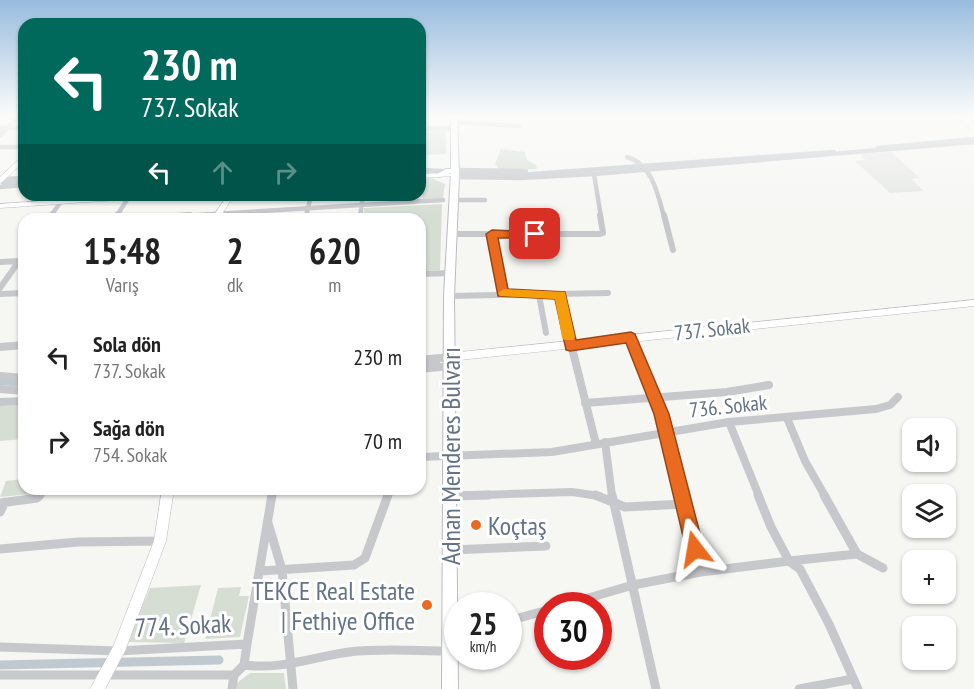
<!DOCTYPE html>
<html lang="tr">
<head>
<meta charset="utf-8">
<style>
	body { margin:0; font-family:"PT Sans Narrow",sans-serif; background:#f2f2f2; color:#222; height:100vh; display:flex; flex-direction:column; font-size:22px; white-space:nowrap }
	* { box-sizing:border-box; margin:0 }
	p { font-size:20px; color:#767676 }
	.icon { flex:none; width:33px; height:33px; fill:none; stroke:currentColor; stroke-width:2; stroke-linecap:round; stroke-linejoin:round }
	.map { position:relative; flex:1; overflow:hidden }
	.details { position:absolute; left:18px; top:213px; width:408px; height:282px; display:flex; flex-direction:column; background:#fff; border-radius:18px; box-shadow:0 2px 4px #0004 }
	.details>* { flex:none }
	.guide { position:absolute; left:18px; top:18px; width:408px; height:183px; border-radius:18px; box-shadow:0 2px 4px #0004; background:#00695c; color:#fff; overflow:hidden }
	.tools { position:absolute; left:902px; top:418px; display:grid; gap:12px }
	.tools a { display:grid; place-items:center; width:54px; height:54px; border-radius:12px; background:#fff; box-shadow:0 2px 4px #0004; font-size:30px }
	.speed { position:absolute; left:444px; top:592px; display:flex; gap:12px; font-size:30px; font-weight:700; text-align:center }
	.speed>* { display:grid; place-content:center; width:78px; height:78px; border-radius:50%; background:#fff; box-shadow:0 2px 4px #0004; line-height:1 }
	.speed small { font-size:15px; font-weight:400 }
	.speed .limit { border:9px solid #d22; background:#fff; color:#111 }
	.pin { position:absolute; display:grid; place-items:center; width:51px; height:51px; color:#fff; margin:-26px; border-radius:12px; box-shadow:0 3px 9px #0006 }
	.me { position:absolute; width:66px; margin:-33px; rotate:346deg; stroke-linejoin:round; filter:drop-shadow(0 0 4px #0008) }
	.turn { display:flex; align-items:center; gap:21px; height:126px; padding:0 24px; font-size:27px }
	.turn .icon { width:78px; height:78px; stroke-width:2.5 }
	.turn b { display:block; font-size:42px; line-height:51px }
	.lanes { display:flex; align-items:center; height:57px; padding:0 24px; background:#0003; justify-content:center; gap:30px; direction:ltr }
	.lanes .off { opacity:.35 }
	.eta { display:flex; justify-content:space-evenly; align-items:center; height:102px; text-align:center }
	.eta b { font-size:36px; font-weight:700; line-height:42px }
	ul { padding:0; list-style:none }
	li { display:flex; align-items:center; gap:18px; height:84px; padding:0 24px }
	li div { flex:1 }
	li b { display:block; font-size:22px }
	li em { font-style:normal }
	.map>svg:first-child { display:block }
</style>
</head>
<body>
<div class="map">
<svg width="974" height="689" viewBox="0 0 974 689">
	<rect width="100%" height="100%" fill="#f6f6f3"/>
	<path fill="#e6e8e6" d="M891,152L920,178L911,179L924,191L890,193L855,161L865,160L860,154Z"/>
	<path fill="#d6ded4" d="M446,131V154L420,155V132Z
		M501,149L525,152L526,159L536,165L537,169H499L495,164Z
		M431,178L445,184L443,198L423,199L420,179Z
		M442,204L440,270L420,271V219H363L364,208Z
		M24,405V439L0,441V406Z
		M24,479V489H33L31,494L0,497L6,481Z
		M201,585L184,643L127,642L150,588Z
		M241,587L239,596H249L240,637L205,639L218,588Z
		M250,673H284L286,689H237V683Z"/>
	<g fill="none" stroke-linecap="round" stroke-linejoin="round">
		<path stroke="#c0c9cf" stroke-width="4.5" d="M878,148L974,139
			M420,170L442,171
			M462,173L519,175L834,152
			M3,183L24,182"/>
		<path stroke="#c0c9cf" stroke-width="8" d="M420,365L436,363
			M0,381L24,383"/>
		<path stroke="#c0c9cf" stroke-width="9" d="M0,665L219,660"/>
		<defs>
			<path id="secondary" d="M955,116H962L974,125V130Z
				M24,155V161L2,182L0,183V177Z
				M449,173L452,175L451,176L420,178V174Z
				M131,195H164L161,197L0,208V204Z
				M228,195H234L219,219H211Z
				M974,300V306L450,361L447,360L445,357L447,354L450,353Z
				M162,489H174L166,541L125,651L105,689H90L113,647L154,541Z"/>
			<path id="primary" d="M451,116H457L459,177L454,296L458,689H442L444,296L451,173L439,177L435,175L446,169H451Z"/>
		</defs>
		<use href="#secondary" stroke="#b8bbc1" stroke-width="1"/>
		<use href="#primary" stroke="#b8bbc0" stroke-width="2"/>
		<path stroke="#c6c8cc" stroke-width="4.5" d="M455,122L519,126
			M0,128L24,127
			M420,129L455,128
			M0,135L20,116
			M0,147H24
			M627,157C652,164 658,194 664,217
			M455,170L526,171
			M594,174L601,217
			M455,177L520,178L594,174L974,142
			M2,179L24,178
			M0,187L24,185
			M454,200H485
			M50,217L60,203L71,195
			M116,217L130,195
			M165,217L443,200
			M306,217L311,195
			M360,217L363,195"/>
		<path stroke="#c6c8cc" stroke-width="6" d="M664,215L673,250
			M49,219L52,215
			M115,219L117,215
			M129,219L190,215
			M306,219L307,215
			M360,219V215
			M453,234H600L603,233L600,215
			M492,234L502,293
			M0,262L21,261
			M420,274L450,273
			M0,288L24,254
			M0,294L24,293
			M539,295L546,333
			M561,295L571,341
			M449,296L608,293
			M631,337L633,341"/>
		<path stroke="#c6c8cc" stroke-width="8" d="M570,340L596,444
			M632,340L657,398L683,496
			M0,347L24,345
			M420,360L450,357
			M420,369L450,366
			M0,376L24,378
			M0,389L24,391
			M0,402L24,401
			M585,403L727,392L769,385
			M787,418L805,461L825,496
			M729,422L759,496
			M605,442L612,496
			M420,457L552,452L729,422L876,409L890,405L898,397
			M39,496L45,489
			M272,496L273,489
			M387,496L390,489
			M451,496L572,492L599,496"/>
		<path stroke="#c6c8cc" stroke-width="9" d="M595,495L625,507L684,504
			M612,495L656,689
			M682,495L701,572
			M758,495L771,527L789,561L800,569L829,624L858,689
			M824,495L857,554
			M451,496L489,495
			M0,503L37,498L40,495
			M0,512L5,502
			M268,523L282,570L293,689
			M0,549L78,542L160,541
			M451,550L546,546
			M260,571L354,565L365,558L388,495
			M561,606L633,585L701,572L789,561L857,554L883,568
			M508,621L548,610
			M247,644L272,495
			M0,647L118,651L247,644L244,665C281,670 313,657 349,652C382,648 416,651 450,651
			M0,675H234
			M232,689L234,675L244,665
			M799,689L853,679"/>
		<use href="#secondary" fill="#fff" fill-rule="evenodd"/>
		<use href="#primary" fill="#fff" fill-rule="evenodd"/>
	</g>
	<linearGradient id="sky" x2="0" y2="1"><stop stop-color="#98bcde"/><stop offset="0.54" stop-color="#fbfbfa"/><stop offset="1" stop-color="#fbfbfa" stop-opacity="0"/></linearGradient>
	<rect width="974" height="213" fill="url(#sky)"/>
	<path fill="#ea6b1f" stroke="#984614" stroke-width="1.5" d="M492,230L539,232L541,234L535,238H498L508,289L565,292L576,340L631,332L635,334L669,414L704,549L702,555L695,558L689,555L686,549L654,414L626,343L570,351L566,350L555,299L498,296L486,234Z"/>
	<path fill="#f59e0b" d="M504,289L565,292L575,337L573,340H564L562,337L555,299L500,296L498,293Z"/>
	<g fill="#ea6b1f" stroke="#fff" stroke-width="2">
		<circle cx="476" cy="525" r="6"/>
		<circle cx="427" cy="605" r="6"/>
	</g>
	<g text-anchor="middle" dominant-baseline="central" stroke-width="6" stroke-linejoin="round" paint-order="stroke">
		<g font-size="21" fill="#647285" stroke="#fff">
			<text transform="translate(712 329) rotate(-6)">737. Sokak</text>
			<text transform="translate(728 406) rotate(-6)">736. Sokak</text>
		</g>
		<g font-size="26" fill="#647285" stroke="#fff">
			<text transform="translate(450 456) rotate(-90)">Adnan Menderes Bulvarı</text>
			<text transform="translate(183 625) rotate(-3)">774. Sokak</text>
		</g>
		<g font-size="26" fill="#647285" stroke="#fff" text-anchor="start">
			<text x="488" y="525">Koçtaş</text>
			<text x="415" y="590" text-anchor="end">TEKCE Real Estate<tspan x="415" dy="30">| Fethiye Office</tspan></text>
		</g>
	</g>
</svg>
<div class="tools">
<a><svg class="icon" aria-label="sound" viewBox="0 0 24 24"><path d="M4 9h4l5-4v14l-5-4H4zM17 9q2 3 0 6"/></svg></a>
<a><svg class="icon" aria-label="layers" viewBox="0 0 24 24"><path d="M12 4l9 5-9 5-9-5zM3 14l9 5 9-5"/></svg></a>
<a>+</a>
<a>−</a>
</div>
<div class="speed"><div>25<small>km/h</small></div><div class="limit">30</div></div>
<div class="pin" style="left:535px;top:234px;background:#d93025"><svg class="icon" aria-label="arrive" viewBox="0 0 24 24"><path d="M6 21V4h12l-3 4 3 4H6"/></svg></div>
<svg class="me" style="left:695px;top:549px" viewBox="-20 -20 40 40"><path d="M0-17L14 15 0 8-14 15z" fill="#ea6b1f" stroke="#fff" stroke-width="4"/></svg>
<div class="guide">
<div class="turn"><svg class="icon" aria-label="left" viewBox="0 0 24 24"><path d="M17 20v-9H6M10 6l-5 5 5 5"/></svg><div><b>230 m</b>737. Sokak</div></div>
<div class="lanes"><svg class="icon" aria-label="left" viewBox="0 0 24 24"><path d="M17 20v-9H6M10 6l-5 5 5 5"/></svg><svg class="icon off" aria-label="ahead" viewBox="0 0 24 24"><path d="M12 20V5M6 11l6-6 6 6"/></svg><svg class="icon off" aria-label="right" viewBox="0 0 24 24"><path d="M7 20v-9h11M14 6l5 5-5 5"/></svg></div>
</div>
<section class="details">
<div class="eta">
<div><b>15:48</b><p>Varış</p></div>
<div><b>2</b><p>dk</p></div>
<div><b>620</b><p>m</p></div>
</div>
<ul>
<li><svg class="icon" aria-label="left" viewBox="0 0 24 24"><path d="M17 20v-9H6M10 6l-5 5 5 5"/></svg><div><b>Sola dön</b><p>737. Sokak</p></div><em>230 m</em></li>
<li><svg class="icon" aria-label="right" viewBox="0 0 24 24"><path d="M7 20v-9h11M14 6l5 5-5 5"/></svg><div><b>Sağa dön</b><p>754. Sokak</p></div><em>70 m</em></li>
</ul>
</section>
</div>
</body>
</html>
